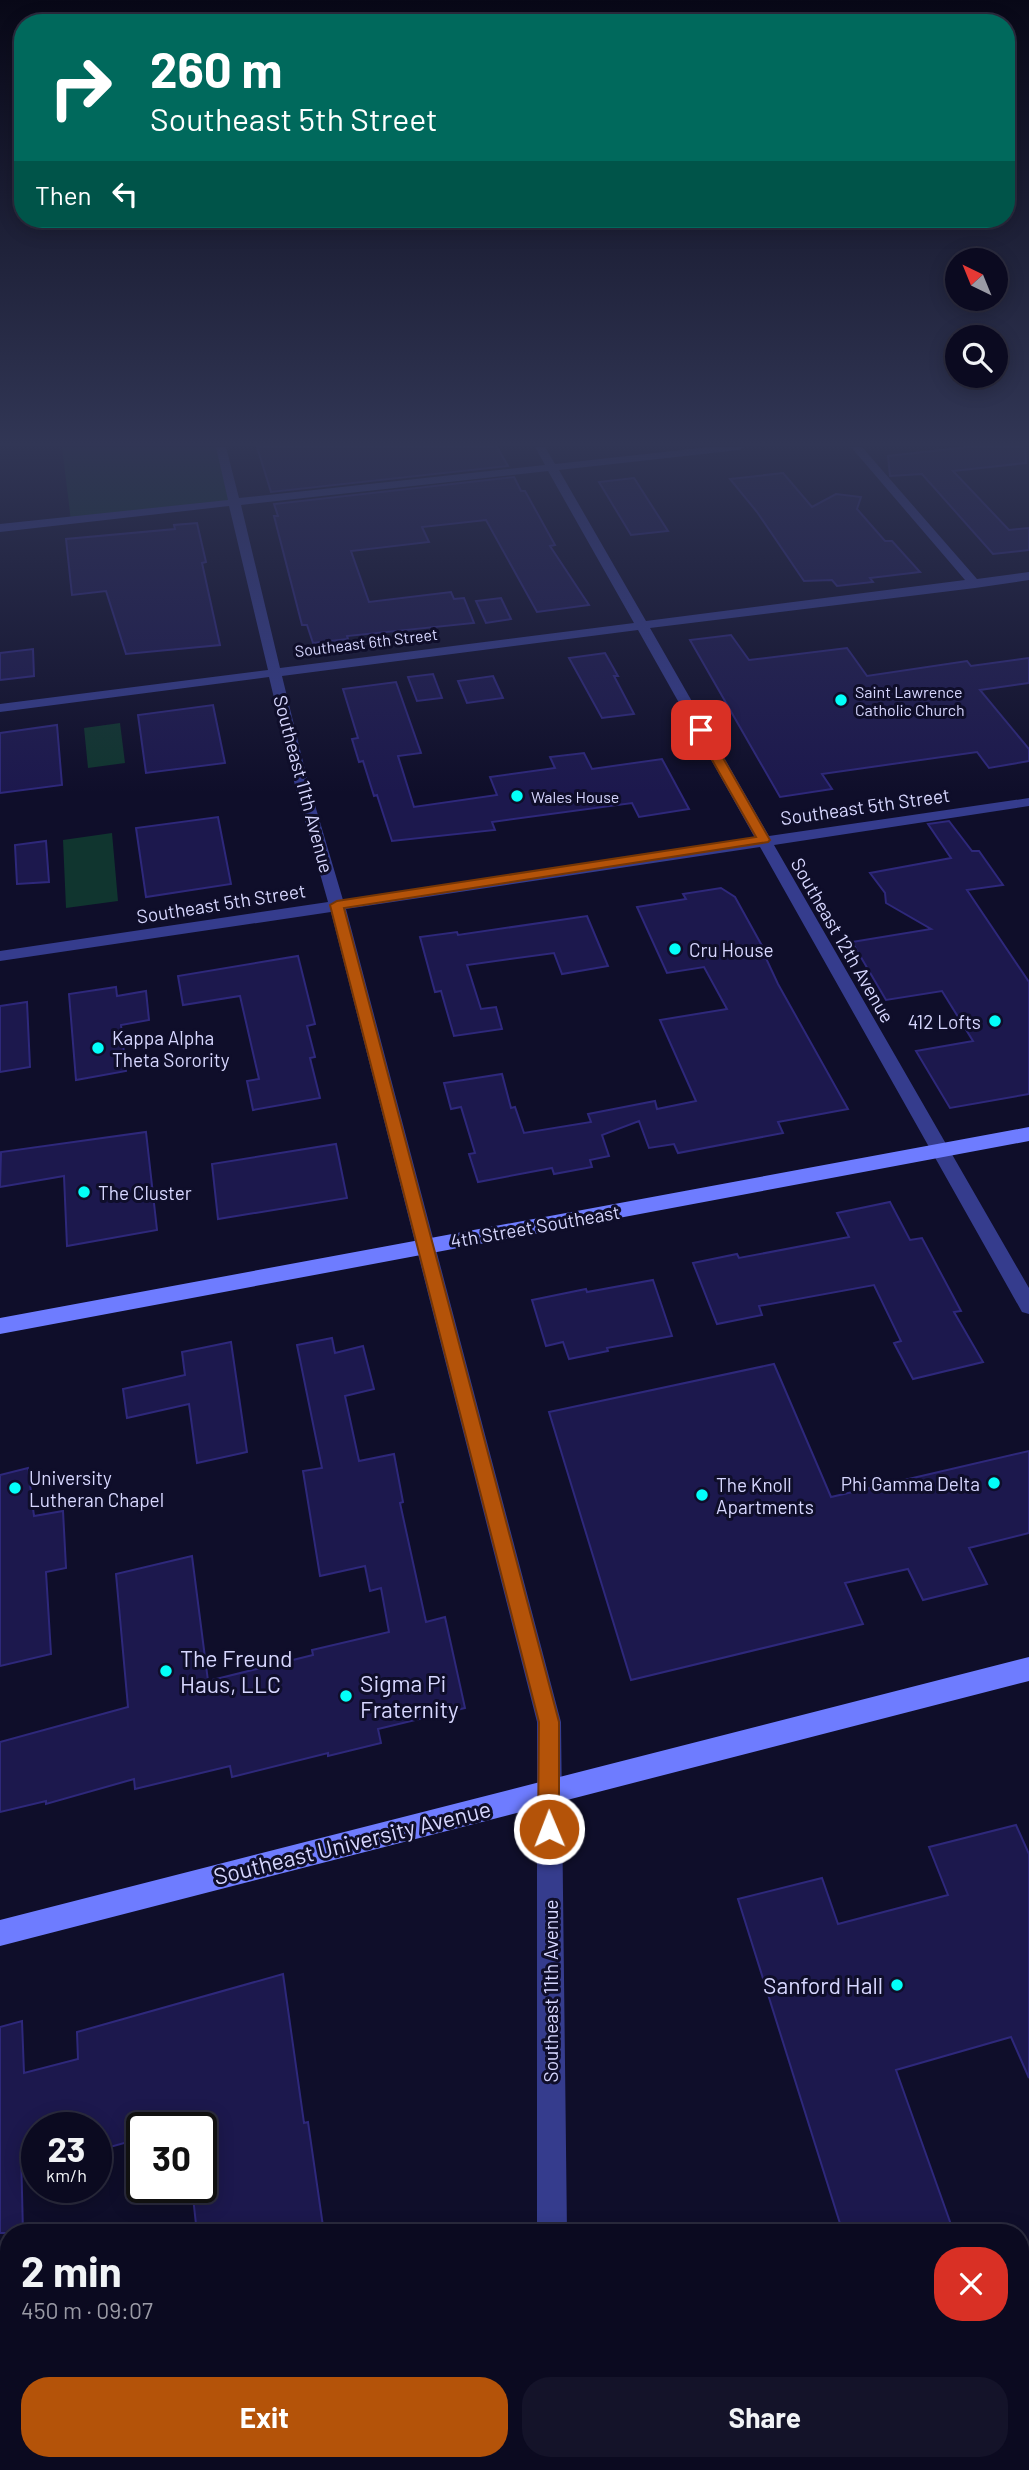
<!DOCTYPE html>
<html lang="en">
<head>
<meta charset="utf-8">
<style>
	body { margin:0; font-family:Barlow,sans-serif; background:#141329; color:#f1f3f6; height:100vh; display:flex; flex-direction:column; font-size:26px; white-space:nowrap }
	* { box-sizing:border-box; margin:0 }
	p { font-size:23px; color:#9a9aa5 }
	.icon { flex:none; width:38px; height:38px; fill:none; stroke:currentColor; stroke-width:2; stroke-linecap:round; stroke-linejoin:round }
	.map { position:relative; flex:1; overflow:hidden }
	.panel { position:absolute; left:0px; top:2224px; width:1029px; height:247px; display:flex; flex-direction:column; background:#0b0a20; border-radius:28px 28px 0 0; box-shadow:0 4px 18px #0003,0 0 0 2px #2b2b3e }
	.panel>* { flex:none }
	.banner { position:absolute; left:14px; top:14px; width:1001px; height:214px; border-radius:28px; box-shadow:0 4px 18px #0003,0 0 0 2px #2b2b3e; background:#00695c; color:#fff; overflow:hidden }
	.needle { width:46px; rotate:317deg }
	.controls { position:absolute; left:945px; top:248px; display:grid; gap:14px }
	.controls a { display:grid; place-items:center; width:63px; height:63px; border-radius:50%; background:#0b0a20; box-shadow:0 4px 18px #0003,0 0 0 2px #2b2b3e; font-size:35px }
	.speed { position:absolute; left:21px; top:2112px; display:flex; gap:14px; font-size:35px; font-weight:700; text-align:center }
	.speed>* { display:grid; place-content:center; width:91px; height:91px; border-radius:50%; background:#0b0a20; box-shadow:0 4px 18px #0003,0 0 0 2px #2b2b3e; line-height:1 }
	.speed small { font-size:18px; font-weight:400 }
	.speed .limit { border:4px solid #111; border-radius:10px; background:#fff; color:#111 }
	.pin { position:absolute; display:grid; place-items:center; width:60px; height:60px; color:#fff; margin:-30px; border-radius:14px; box-shadow:0 4px 10px #0006 }
	.me { position:absolute; width:77px; margin:-38px; rotate:359deg; stroke-linejoin:round; filter:drop-shadow(0 0 5px #0008) }
	.turn { display:flex; align-items:center; gap:24px; height:147px; padding:0 21px; font-size:32px }
	.turn .icon { width:91px; height:91px; stroke-width:2.5 }
	.turn b { display:block; font-size:49px; line-height:60px }
	.then { display:flex; align-items:center; height:66px; padding:0 21px; background:#0003; gap:14px; font-size:26px }
	.round { display:grid; place-items:center; flex:none; width:74px; height:74px; border-radius:28px; background:#141329 }
	.summary { display:flex; align-items:center; justify-content:space-between; height:119px; padding:0 21px }
	h1 { font-size:42px; font-weight:700; line-height:52px }
	.cta { display:flex; gap:14px; margin-top:auto; padding:14px 21px }
	.cta a { flex:1; height:80px; border-radius:28px; background:#b45309; color:#fff; font-size:28px; font-weight:700; line-height:80px; text-align:center }
	.cta a+a { background:#141329; color:#f1f3f6 }
	.map>svg:first-child { display:block }
</style>
</head>
<body>
<div class="map">
<svg width="1029" height="2470" viewBox="0 0 1029 2470">
	<rect width="100%" height="100%" fill="#0f0e2a"/>
	<path fill="#10352f" d="M62,447H218L233,504L71,521Z
		M120,723L125,763L88,768L84,728Z
		M112,833L118,901L66,908L63,840Z"/>
	<path fill="#1c184d" stroke="#2e287b" stroke-width="2" d="M257,447H497L508,466L271,492Z
		M968,447H1025L1026,463L953,471L1009,530L1029,528V550L993,554L922,474L890,476L888,456Z
		M783,473L812,507L836,494L861,497L857,509L885,541H892L920,572L870,578L873,582L837,586L832,580L804,581L757,512L730,479Z
		M514,477L521,491H525L555,545L550,546L589,605L537,612L486,520L422,527L429,542L351,551L369,602L451,592L454,599L464,598L474,623L347,636L348,639L313,643L307,625H302L294,594L274,516H278L274,504Z
		M634,478L668,531L631,535L599,482Z
		M197,523L206,562L202,563L220,645L126,654L106,591L72,595L66,539L175,529L174,525Z
		M501,598L511,619L486,623L476,601Z
		M731,635L749,660L847,648L867,676L967,661L971,666L1029,658V683L980,690L1029,749V761L989,768L977,752L822,774L832,789L780,797L690,640Z
		M33,649L34,676L0,680V653Z
		M605,653L618,676H614L634,714L602,718L569,658Z
		M433,674L442,698L417,701L408,677Z
		M493,676L503,698L467,703L458,681Z
		M396,682L421,753L398,756L414,807L497,795L490,777L555,768L550,757L584,753L592,769L662,759L689,809L639,817L632,803L492,822L495,830L392,841L377,795L374,796L363,761L359,762L352,739L358,738L343,689Z
		M213,705L225,763L146,773L138,715Z
		M57,725L62,785L0,793V733Z
		M218,817L231,884L146,897L136,828Z
		M949,821L972,851H979L1003,885L967,890L1029,982V1094L950,1108L916,1051L973,1041L942,991L886,1000L852,942L931,929L886,903L885,893L870,873L951,858L928,824Z
		M46,841L49,882L17,884L15,845Z
		M721,888L735,897L766,953L764,954L778,984L848,1109L778,1122L783,1133L678,1153L674,1144L649,1148L639,1121L602,1135L609,1156L590,1160L592,1167L554,1174L552,1168L478,1182L469,1154L475,1153L461,1107L451,1109L444,1083L502,1074L511,1108L515,1107L524,1133L591,1122L588,1114L655,1101L657,1109L696,1101L660,1020L727,1009L704,967L667,973L637,907L686,899L683,894Z
		M587,916L608,966L562,974L554,953L467,965L481,1009L496,1007L502,1029L454,1036L441,991L435,992L420,937L457,932L458,935Z
		M298,956L315,1024L307,1026L315,1057L310,1058L320,1098L253,1110L247,1081L259,1079L240,996L183,1005L178,976Z
		M116,987L117,996L146,991L149,1020L121,1025L126,1071L76,1080L69,994Z
		M27,1002L30,1067L0,1072V1006Z
		M146,1132L157,1230L67,1246L64,1176L0,1187L1,1152Z
		M336,1144L347,1198L218,1219L212,1164Z
		M890,1202L910,1240L922,1238L961,1311L954,1312L983,1362L913,1379L894,1343L901,1341L874,1285L759,1306L762,1315L717,1324L693,1263L737,1254L739,1258L849,1237L837,1213Z
		M653,1280L672,1336L607,1348L608,1351L569,1359L563,1342L546,1346L532,1300L586,1289L587,1292Z
		M332,1338L335,1353L363,1346L374,1389L345,1396L359,1461L394,1454L403,1502L400,1503L426,1622L445,1617L465,1708L378,1729L381,1743L328,1756V1753L232,1777L230,1766L135,1789L134,1779L46,1804V1801L0,1812V1742L128,1707L116,1574L192,1556L208,1681L313,1655L312,1650L389,1632L381,1588L370,1591L365,1566L320,1576L303,1471L322,1468L297,1345Z
		M231,1342L247,1452L197,1463L189,1404L127,1418L123,1389L185,1375L182,1352Z
		M774,1364L831,1497L1029,1451V1533L969,1548L987,1584L923,1600L908,1569L845,1583L863,1624L631,1680L549,1412Z
		M28,1468L34,1516L63,1511L66,1568L46,1572L51,1654L0,1666V1475Z
		M1016,1825L1029,1854V2078L1011,2037L896,2070L954,2233H843L738,1899L822,1878L838,1924L948,1895L929,1847Z
		M283,1974L304,2123L308,2122L324,2233H197L192,2188H201V2121L176,2128H142V2138L96,2151V2128H37V2146L21,2151L23,2233H0V2027L22,2021L24,2073L78,2059L77,2032Z"/>
	<g fill="none" stroke-linecap="round" stroke-linejoin="round">
		<path fill="#353c8d" fill-rule="evenodd" d="M216,447H226L239,498L545,465L535,447H545L555,464L709,447H744L739,450L559,470L646,621L965,580L851,447H862L977,579L1029,572V580L975,588L650,628L769,836L1029,798V806L774,845L1029,1288V1314L1022,1312L760,847L346,909L561,1722L567,2233H537V1722L331,912L0,961V951L328,902L293,778L269,677L0,712V704L268,670L229,506L0,532V524L228,500ZM548,471L634,623L280,668L241,505ZM638,630L755,838L343,900L307,778L282,676Z
			M538,2462H570V2470H538Z"/>
		<path fill="#6e7cff" fill-rule="evenodd" d="M1029,1127V1141L0,1334V1318Z
			M1029,1657V1681L0,1946V1920Z"/>
	</g>
	<linearGradient id="sky" x2="0" y2="1"><stop stop-color="#080817"/><stop offset="0.56" stop-color="#313655"/><stop offset="1" stop-color="#313655" stop-opacity="0"/></linearGradient>
	<rect width="1029" height="793" fill="url(#sky)"/>
	<path fill="#b45309" stroke="#753606" stroke-width="2" d="M701,727L707,730L770,840L768,842L344,908L559,1722V1829L556,1836L549,1840L541,1836L538,1829L539,1722L330,905L337,901L756,837L695,730Z"/>
	<g fill="#03fff9" stroke="#0f0e2a" stroke-width="2.5">
		<circle cx="841" cy="700" r="7"/>
		<circle cx="517" cy="796" r="7"/>
		<circle cx="675" cy="949" r="7"/>
		<circle cx="995" cy="1021" r="7"/>
		<circle cx="98" cy="1048" r="7"/>
		<circle cx="84" cy="1192" r="7"/>
		<circle cx="994" cy="1483" r="7"/>
		<circle cx="15" cy="1488" r="7"/>
		<circle cx="702" cy="1495" r="7"/>
		<circle cx="166" cy="1671" r="7"/>
		<circle cx="346" cy="1696" r="7"/>
		<circle cx="897" cy="1985" r="7"/>
	</g>
	<g text-anchor="middle" dominant-baseline="central" stroke-width="6" stroke-linejoin="round" paint-order="stroke">
		<g font-size="16" fill="#d7d7ff" stroke="#0f0e2a">
			<text transform="translate(366 642) rotate(-7)">Southeast 6th Street</text>
		</g>
		<g font-size="16" fill="#d7d7ff" stroke="#0f0e2a" text-anchor="start">
			<text x="855" y="691">Saint Lawrence<tspan x="855" dy="18">Catholic Church</tspan></text>
			<text x="531" y="796">Wales House</text>
		</g>
		<g font-size="19" fill="#d7d7ff" stroke="#0f0e2a">
			<text transform="translate(304 784) rotate(75)">Southeast 11th Avenue</text>
			<text transform="translate(865 806) rotate(-8)">Southeast 5th Street</text>
			<text transform="translate(221 903) rotate(-9)">Southeast 5th Street</text>
			<text transform="translate(843 940) rotate(60)">Southeast 12th Avenue</text>
			<text transform="translate(535 1226) rotate(-10)">4th Street Southeast</text>
			<text transform="translate(550 1991) rotate(-90)">Southeast 11th Avenue</text>
		</g>
		<g font-size="19" fill="#d7d7ff" stroke="#0f0e2a" text-anchor="start">
			<text x="689" y="949">Cru House</text>
			<text x="981" y="1021" text-anchor="end">412 Lofts</text>
			<text x="112" y="1037">Kappa Alpha<tspan x="112" dy="22">Theta Sorority</tspan></text>
			<text x="98" y="1192">The Cluster</text>
			<text x="29" y="1477">University<tspan x="29" dy="22">Lutheran Chapel</tspan></text>
			<text x="980" y="1483" text-anchor="end">Phi Gamma Delta</text>
			<text x="716" y="1484">The Knoll<tspan x="716" dy="22">Apartments</tspan></text>
		</g>
		<g font-size="23" fill="#d7d7ff" stroke="#0f0e2a" text-anchor="start">
			<text x="180" y="1658">The Freund<tspan x="180" dy="26">Haus, LLC</tspan></text>
			<text x="360" y="1683">Sigma Pi<tspan x="360" dy="26">Fraternity</tspan></text>
			<text x="883" y="1985" text-anchor="end">Sanford Hall</text>
		</g>
		<g font-size="23" fill="#d7d7ff" stroke="#0f0e2a">
			<text transform="translate(352 1842) rotate(-14)">Southeast University Avenue</text>
		</g>
	</g>
</svg>
<div class="controls">
<a><svg class="needle" viewBox="-14 -14 28 28"><path d="M0-13l5 13h-10z" fill="#e53935"/><path d="M0 13l5-13h-10z" fill="#9a9aa5"/></svg></a>
<a><svg class="icon" aria-label="search" viewBox="0 0 24 24"><circle cx="10" cy="10" r="6"/><path d="M15 15l6 6"/></svg></a>
</div>
<div class="speed"><div>23<small>km/h</small></div><div class="limit">30</div></div>
<div class="pin" style="left:701px;top:730px;background:#d93025"><svg class="icon" aria-label="arrive" viewBox="0 0 24 24"><path d="M6 21V4h12l-3 4 3 4H6"/></svg></div>
<svg class="me" style="left:549px;top:1829px" viewBox="-20 -20 40 40"><circle r="17" fill="#b45309" stroke="#fff" stroke-width="3"/><path d="M0-11L8 9 0 5-8 9z" fill="#fff"/></svg>
<div class="banner">
<div class="turn"><svg class="icon" aria-label="right" viewBox="0 0 24 24"><path d="M7 20v-9h11M14 6l5 5-5 5"/></svg><div><b>260 m</b>Southeast 5th Street</div></div>
<div class="then">Then<svg class="icon" aria-label="left" viewBox="0 0 24 24"><path d="M17 20v-9H6M10 6l-5 5 5 5"/></svg></div>
</div>
<section class="panel">
<div class="summary"><div><h1>2 min</h1><p>450 m · 09:07</p></div><a class="round" style="background:#d93025;color:#fff"><svg class="icon" aria-label="close" viewBox="0 0 24 24"><path d="M6 6l12 12M18 6L6 18"/></svg></a></div>
<div class="cta"><a>Exit</a><a>Share</a></div>
</section>
</div>
</body>
</html>
